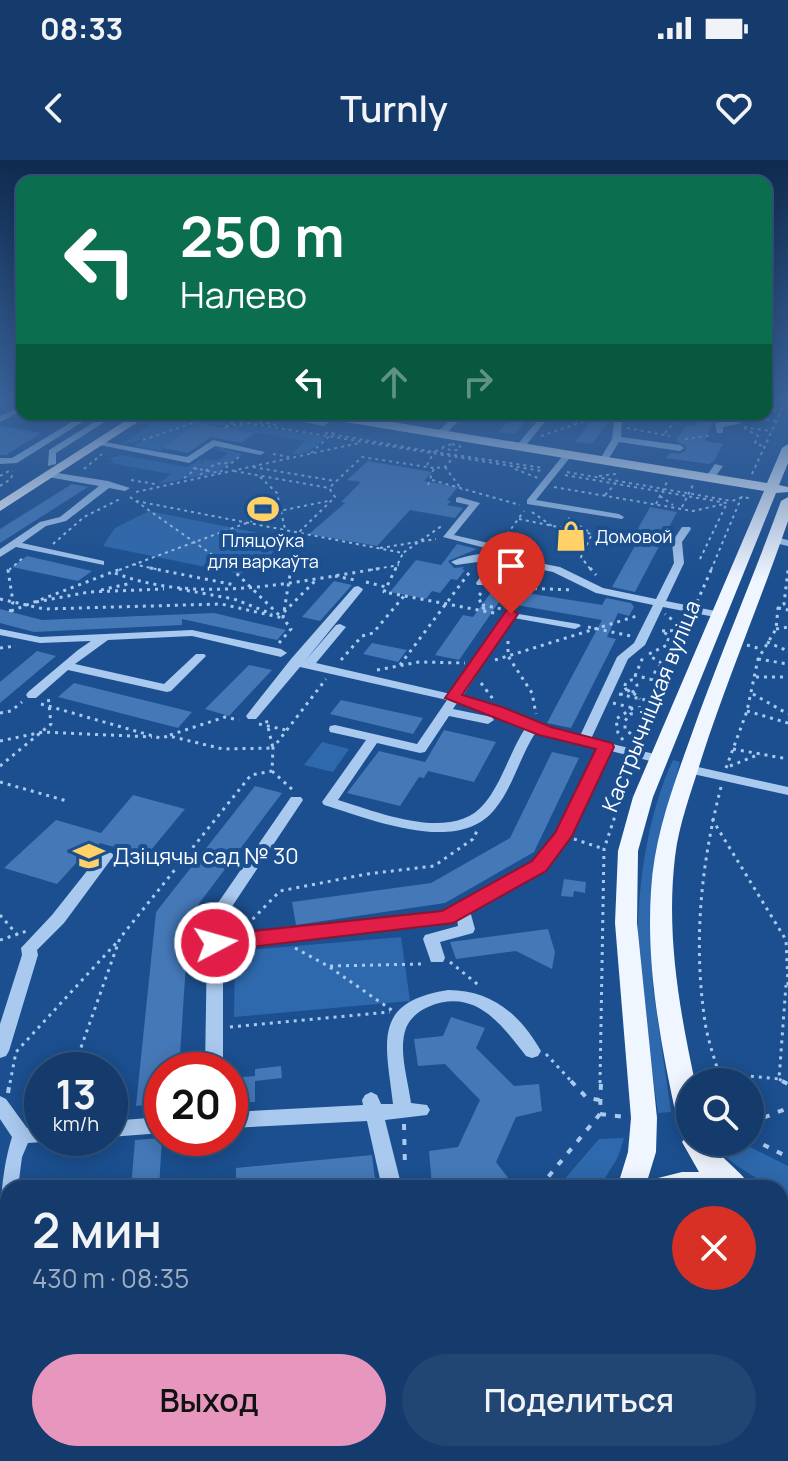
<!DOCTYPE html>
<html lang="ru">
<head>
<meta charset="utf-8">
<style>
	body { margin:0; font-family:Manrope,sans-serif; background:#214673; color:#f1f3f6; height:100vh; display:flex; flex-direction:column; font-size:30px; white-space:nowrap }
	* { box-sizing:border-box; margin:0 }
	p { font-size:26px; color:#9dadc1 }
	.icon { flex:none; width:44px; height:44px; fill:none; stroke:currentColor; stroke-width:2; stroke-linecap:round; stroke-linejoin:round }
	.map { position:relative; flex:1; overflow:hidden }
	.panel { position:absolute; left:0px; top:1020px; width:788px; height:282px; display:flex; flex-direction:column; background:#143b6b; border-radius:24px 24px 0 0; box-shadow:0 4px 20px #0003,0 0 0 2px #33557e }
	.panel>* { flex:none }
	.guide { position:absolute; left:16px; top:16px; width:756px; height:244px; border-radius:16px; box-shadow:0 4px 20px #0003,0 0 0 2px #33557e; background:#0b6e4f; color:#fff; overflow:hidden }
	.tools { position:absolute; left:676px; top:908px; display:grid; gap:16px }
	.tools a { display:grid; place-items:center; width:88px; height:88px; border-radius:50%; background:#143b6b; box-shadow:0 4px 20px #0003,0 0 0 2px #33557e; font-size:40px }
	.speed { position:absolute; left:24px; top:892px; display:flex; gap:16px; font-size:40px; font-weight:700; text-align:center }
	.speed>* { display:grid; place-content:center; width:104px; height:104px; border-radius:50%; background:#143b6b; box-shadow:0 4px 20px #0003,0 0 0 2px #33557e; line-height:1 }
	.speed small { font-size:20px; font-weight:400 }
	.speed .limit { border:12px solid #d22; background:#fff; color:#111 }
	.pin { position:absolute; display:grid; place-items:center; width:68px; height:68px; color:#fff; margin:-82px -34px; border-radius:50% 50% 50% 0; rotate:-45deg; box-shadow:0 0 8px #0007 }
	.pin .icon { rotate:45deg }
	.me { position:absolute; width:88px; margin:-44px; rotate:84deg; stroke-linejoin:round; filter:drop-shadow(0 0 6px #0008) }
	.turn { display:flex; align-items:center; gap:28px; height:168px; padding:0 32px; font-size:36px }
	.turn .icon { width:104px; height:104px; stroke-width:2.5 }
	.turn b { display:block; font-size:56px; line-height:68px }
	.lanes { display:flex; align-items:center; height:76px; padding:0 32px; background:#0003; justify-content:center; gap:40px; direction:ltr }
	.lanes .off { opacity:.35 }
	.round { display:grid; place-items:center; flex:none; width:84px; height:84px; border-radius:42px; background:#214673 }
	.headline { display:flex; align-items:center; justify-content:space-between; height:136px; padding:0 32px }
	h1 { font-size:48px; font-weight:600; line-height:60px }
	.action { display:flex; gap:16px; margin-top:auto; padding:16px 32px }
	.action a { flex:1; height:92px; border-radius:48px; background:#e797bd; color:#111; font-size:32px; font-weight:600; line-height:92px; text-align:center }
	.action a+a { background:#214673; color:#f1f3f6 }
	.status { display:flex; justify-content:space-between; align-items:center; height:56px; padding:0 40px; background:#143b6b; direction:ltr }
	.status svg { height:22px; fill:currentColor }
	header { display:flex; justify-content:space-between; align-items:center; height:104px; padding:0 32px; background:#143b6b; font-size:36px; font-weight:600 }
	.map>svg:first-child { display:block }
</style>
</head>
<body>
<div class="status"><b>08:33</b><svg viewBox="0 0 49 12"><path d="M0 12V9h3v3zM5 12V6h3v6zM10 12V3h3v9zM15 12V0h3v12zM26 1h20v11H26zM47 4h2v5h-2z"/></svg></div>
<header><svg class="icon" aria-label="back" viewBox="0 0 24 24"><path d="M15 5l-7 7 7 7"/></svg>Turnly<svg class="icon" aria-label="heart" viewBox="0 0 24 24"><path d="M12 20l-8-8c-3-5 5-10 8-4 3-6 11-1 8 4z"/></svg></header>
<div class="map">
<svg width="788" height="1301" viewBox="0 0 788 1301">
	<rect width="100%" height="100%" fill="#1b4f8f"/>
	<path fill="#2e69ad" d="M166,254L206,258C191,262 130,286 122,284Z
		M210,258L222,260L225,266L198,263L160,291L133,286L157,274Z
		M245,264L326,277C315,287 307,296 292,294L305,281L227,268Z
		M219,287L242,294L217,313L183,319L197,307L180,320L158,324L171,314L111,303L114,300L108,299L121,295L187,307L201,299L202,305L204,299L218,301L228,293L216,290Z
		M149,351L279,377L271,396L240,414L103,386L115,368Z
		M322,582L349,589L333,612L304,605Z
		M673,600L680,602L660,677L652,787L653,828L671,952L658,953C652,906 643,859 639,812C634,746 645,659 673,600Z
		M401,777L410,841L234,857L235,791Z
		M624,978L618,997L599,1028H557L599,979Z
		M715,982H740L788,1006V1035C768,1023 726,1006 715,982Z
		M780,1080L788,1089V1212L780,1218Z"/>
	<path fill="#4478b7" d="M515,254H533L514,274L498,272Z
		M702,256L717,258L713,261L705,281L723,284L714,301L709,304L666,298L670,293L680,294L686,290V286L676,281L686,265L696,266Z
		M592,260L608,262L592,284L575,282Z
		M198,263L208,265L255,273L241,283L211,277L188,293L163,288Z
		M0,266L41,273L6,295H0Z
		M368,301L432,312L424,321L458,327L447,340L451,341L447,345L463,348L455,358L410,350L377,386L309,374L345,343L341,342L361,322L347,320Z
		M72,324L88,327L0,383V369Z
		M650,347L677,352L635,432L612,427L641,375L635,374Z
		M457,384L477,389L448,401L454,408L464,407L462,409L465,410L457,420L451,419L440,433L432,431L426,439L390,432L416,400L441,405Z
		M27,396L92,411L78,421L12,407Z
		M334,421L352,425L320,461L302,457Z
		M502,429L602,445L606,438L631,443L634,447L629,456L618,453L607,477L616,479L571,568L547,563L602,460L499,442L459,500L435,495L463,455L473,457L492,431L500,432Z
		M0,449L42,460L214,453L286,470L277,480L182,459V465L34,472L0,463Z
		M372,483L407,490L398,502L363,494Z
		M37,491L56,496L0,543V522Z
		M249,505L272,510L229,556L205,549Z
		M74,523L192,552L178,568L58,537Z
		M341,540L423,558L413,574L330,554Z
		M444,570L496,582L474,622L428,611L424,618L419,617L400,646L347,633L379,591L425,602Z
		M552,592L579,598L534,692L445,743L296,765L292,742L431,723L510,678Z
		M255,626L282,633L189,757L179,910H162V943L136,946L156,752Z
		M133,635L185,649L146,696L100,683L93,691L88,690L57,724L4,708L56,660L101,673Z
		M564,719L586,722L585,733L574,731L573,737L561,736Z
		M548,769L555,792L552,809L516,791L456,799L450,782Z
		M451,857L485,868L476,888L514,926L539,924L542,951L516,957L496,1002L516,1028H469L464,1024L432,1026L429,991L458,987L480,940L445,904L418,906L414,879L443,876Z
		M281,906L282,918L255,921V918V942L230,943V918L255,916V909Z
		M162,978L159,1028H131L135,980Z
		M372,995L376,1027L236,1028V1008Z"/>
	<g fill="none" stroke-linecap="round" stroke-linejoin="round">
		<path stroke="#a9c9ee" stroke-width="2" stroke-dasharray="3 4" stroke-linecap="butt" d="M778,238L786,239
			M766,249L781,252
			M192,254L542,311
			M211,254L278,265
			M570,254L606,260
			M625,258L635,254
			M223,259L227,266L242,264
			M759,259L777,261
			M744,267L772,271
			M225,268L245,254
			M627,268L670,276
			M744,268L758,276L755,283L765,287
			M325,273L434,292L443,288
			M665,273L681,254
			M541,276L594,258
			M685,279L713,275
			M143,280L207,258
			M452,284L460,286V289L452,291L443,287Z
			M311,293L335,271
			M273,294L289,297
			M427,305L434,292L544,308
			M253,307L335,321
			M445,307L462,330
			M193,308L219,313L239,297
			M84,309L102,294
			M515,309L538,318
			M234,311L329,328
			M567,312L732,341L743,337L752,339
			M752,314L787,238
			M200,315L215,304L229,303
			M565,315L727,343
			M0,316L9,311
			M599,316L616,314
			M260,317L277,333L285,369
			M184,318L197,308
			M131,320L155,324
			M432,320L520,345
			M428,325L434,308L445,307L452,299
			M0,326L11,319L13,311
			M554,327L693,351L724,344
			M136,332L359,283
			M605,335L616,323
			M660,336L673,345
			M130,337L234,410
			M136,341L403,393L443,365
			M656,344L667,322
			M682,347L693,325
			M532,352L552,366
			M568,358L589,372
			M519,359L592,374L581,397L591,410
			M503,380L524,351
			M53,384L84,357L122,338
			M380,388L436,379
			M700,399L727,343
			M133,404L160,410
			M9,410L24,397
			M119,410L279,351L328,341
			M291,410V380L335,337L329,328L362,297L434,308
			M370,410L399,405
			M395,410L403,393
			M711,410L742,336"/>
		<path stroke="#a9c9ee" stroke-width="3" stroke-dasharray="3 5" stroke-linecap="butt" d="M150,408L235,425
			M231,408L280,456
			M396,408L384,432L499,454
			M590,408L596,415
			M115,413C200,446 296,421 383,408
			M335,416L355,420
			M366,422L386,427
			M493,425L533,415
			M494,427L574,430
			M179,429L234,439L272,454
			M101,430L132,423
			M481,433L478,437L485,451
			M0,439L44,449L221,444L283,458
			M36,442L89,432L164,429
			M697,442L712,408
			M482,445L502,449
			M778,448L788,450
			M11,451L123,408
			M10,452L13,442L8,410L11,408
			M284,452L318,418
			M588,467L631,476
			M776,469L788,467
			M662,471L685,470L665,454
			M508,481V496L532,533L536,554
			M767,482L788,491
			M279,483L291,469L283,458L291,408
			M747,485L761,489
			M0,488L16,486
			M649,494L667,485L669,476L661,470
			M758,499L788,504
			M341,500L362,476L373,473L404,436
			M495,500L640,455
			M400,505L472,409
			M377,510L419,502L465,503
			M634,515L653,520
			M635,516L643,497
			M756,517H788
			M625 526a6 6 0 1 1 12 0a6 6 0 1 1-12 0Z
			M481,523L493,539
			M619,534L650,541L670,508L648,495
			M753,534L788,554
			M620,535L630,530L640,539
			M613,543L633,548
			M41,544L160,578L169,576L223,589L273,588L266,559
			M747,551L788,563
			M0,553L11,551L22,542
			M259,564L286,570
			M170,575L225,557L239,560
			M637,579L625,569V561L630,554L649,553
			M623,580L618,573L616,559L633,548L649,547
			M0,581L43,572L152,577
			M635,582L649,553L655,512L674,488L689,460
			M733,589L788,599
			M0,606L51,564L48,535
			M730,606L760,594
			M726,608L747,551L758,499L776,469L778,448L784,444L788,410
			M272,611L295,632
			M0,622L67,641
			M721,627C701,704 693,782 705,862C708,882 716,902 721,922
			M712,659L786,780L788,825
			M574,679L604,689
			M0,755L21,779
			M233,759L249,766
			M247,765L280,731L367,714L434,706L473,679L477,671
			M0,780L27,771
			M295,788L328,806L393,851
			M450,802L481,827
			M330,806L423,804
			M230,867L390,852
			M546,894L573,923
			M73,910L120,778L251,615L272,611L273,588L326,519
			M719,913L779,919L786,825
			M779,919L786,923
			M10,923L16,892L118,781
			M600,923L604,689L632,605"/>
		<path stroke="#a9c9ee" stroke-width="4" stroke-dasharray="6 9" stroke-linecap="butt" d="M571,921L587,938L600,940
			M782,921L788,924
			M8,933L10,921
			M600,954L626,957
			M750,963L788,948
			M404,964L405,1008
			M750,978L788,997
			M539,1028L600,954L601,921
			M0,1139H8
			M0,1259L8,1258
			M614,1294L623,1301
			M349,1301L355,1294"/>
		<path fill="#a9c9ee" fill-rule="evenodd" d="M22,246V251L0,262V256Z
			M85,254H95L17,303L0,304V298H12Z
			M107,254H117L56,293V304L48,306L49,290Z
			M266,254H285L322,260L329,254L336,256L324,266Z
			M457,254H466L443,276H437V272Z
			M543,254H551L523,289H517V285Z
			M736,254H744L739,264L723,267V273H717L715,263L733,260Z
			M618,258L622,261L621,277L680,285L684,288L680,291L619,282L606,303H600L599,301L612,279L614,261Z
			M213,280L265,292L261,295L215,286L189,303L95,284L99,281L187,297Z
			M568,292L572,295L536,340L619,354L624,357L622,359L527,344V340L565,293Z
			M715,304L723,306L713,320H707L705,318Z
			M51,312L108,321L130,328L125,331L109,328L66,361L46,366L22,383L104,401V405L16,387L0,397V389L40,362L60,357L99,326L48,317L46,315Z
			M459,337L480,343L454,375L501,386L508,397L560,407L603,428L656,439L674,403L672,382L682,367H690L691,369L682,382L684,403L666,441L720,452L726,455L720,458L663,447L645,485L628,499L591,579L663,596L665,599L658,603L611,591L570,676L544,710L470,751L475,769L473,773L440,782L445,798L443,802H431L423,779L425,775L458,766L457,759L446,764L223,788V910H205L207,783L211,753L291,637H301L303,640L227,754L224,776L443,753L534,702L557,674L599,588L578,585L536,572C520,596 513,627 495,649C458,696 371,659 324,645L322,642L366,580L330,572L329,569L330,566L335,565L417,584L447,540L300,507L256,559H248L246,556L291,499L354,427L358,426L363,429L362,431L305,501L336,465L340,464L346,467L316,503L451,534L507,452L579,464L581,466L575,469L514,458L462,537C502,548 539,566 580,576L617,497L634,483L653,445L596,433L553,412L505,402L500,404L485,425H477L476,423L492,400L456,405L451,402C462,396 483,392 496,394L493,390L443,377L469,345L456,342V338ZM457,543L492,553L526,567C510,591 502,623 484,644C452,683 378,652 338,640L377,583L420,593L425,592L449,556L488,564L494,560L492,557L453,549Z
			M774,377L788,380V386L770,382L769,380Z
			M0,469L40,477L192,470L281,489L287,493L281,497L192,476L108,480L75,504L164,524L196,494H204L206,496L171,531L167,532L68,510L36,538H28L26,535L28,532L78,490L91,481L40,483L0,475Z
			M689,605L788,627V635L684,612L682,609Z
			M107,690L114,695L112,698L64,763L37,790L38,795L9,891L6,896L0,898V864L22,795L21,788L52,755L102,692Z
			M448,830C491,830 520,854 541,891L538,896L532,898L526,896C501,864 475,827 428,847C419,851 410,858 406,868C398,890 408,920 411,943L427,945L430,950L427,955L385,960L402,1028H382L367,961L230,968V952L363,945L362,940L365,935L371,932L377,935L381,944H393C386,883 371,842 448,830Z
			M0,936L6,939L27,968L42,966V978H49L42,982L28,983L22,997L18,1028H8V1092L0,1096C0,1056 0,1015 12,977L0,959Z
			M162,957V973L110,977V961Z
			M567,1294H596L599,1301H570Z"/>
		<path fill="#f0f6ff" fill-rule="evenodd" d="M136,254H150L0,351V341Z
			M315,254H343L767,323L782,288L788,284V303L779,325L788,327V332L776,333L653,637L638,691L637,763L657,958L656,992L645,1028H617L628,992L631,958L615,763L618,691L633,637L764,331L321,258Z
			M788,337V361C761,440 728,517 702,597C692,630 679,663 675,697C666,773 679,848 695,922H690V971L681,968L677,960C661,885 646,809 651,731C654,678 672,629 690,579C718,499 752,421 781,341Z
			M690,972V982H710C722,1000 743,1012 751,1028H650L654,1019L682,1012H699L682,982Z
			M780,1043L788,1046V1080L780,1077Z
			M8,1177V1209L0,1210V1178Z
			M788,1221V1253L780,1256V1224Z
			M700,1294H736L739,1301H703Z"/>
	</g>
	<linearGradient id="sky" x2="0" y2="1"><stop stop-color="#0f2b4f"/><stop offset="0.57" stop-color="#39639b"/><stop offset="1" stop-color="#39639b" stop-opacity="0"/></linearGradient>
	<rect width="788" height="420" fill="url(#sky)"/>
	<path fill="#e11d48" stroke="#92132f" stroke-width="2" d="M511,449L518,454L462,535L502,547L551,567L612,583L614,587L572,676L546,711L453,763L215,791L208,788L205,783L208,778L215,775L442,751L532,701L555,673L596,589L539,575L445,538L506,451Z"/>
	<defs>
		<symbol id="stadium-bare" viewBox="-9 -9 18 18"><path d="M0-5a6.5 5 0 1 0 0 10a6.5 5 0 1 0 0-10ZM-3.5-1.8h7v3.6h-7Z" fill="#ffd166" stroke="#1b4f8f" stroke-width="2.5" paint-order="stroke"/></symbol>
		<symbol id="shop-bare" viewBox="-9 -9 18 18"><path d="M-5-2.5h2.3a2.7 3.5 0 0 1 5.4 0H5L5.5 6h-11ZM-1.5-2.5h3a1.5 2.3 0 0 0-3 0Z" fill="#ffd166" stroke="#1b4f8f" stroke-width="2.5" paint-order="stroke"/></symbol>
		<symbol id="school-bare" viewBox="-9 -9 18 18"><path d="M0-5L7-2L0 1L-7-2ZM-4 1L0 2.5L4 1V4Q0 6-4 4Z" fill="#ffd166" stroke="#1b4f8f" stroke-width="2.5" paint-order="stroke"/></symbol>
	</defs>
	<g fill-rule="evenodd">
		<use href="#stadium-bare" x="241" y="327" width="44" height="44"/>
		<use href="#shop-bare" x="549" y="354" width="44" height="44"/>
		<use href="#school-bare" x="67" y="674" width="44" height="44"/>
	</g>
	<g text-anchor="middle" dominant-baseline="central" stroke-width="8" stroke-linejoin="round" paint-order="stroke">
		<g font-size="18" fill="#fff" stroke="#1b4f8f" text-anchor="start">
			<text x="595" y="376">Домовой</text>
			<text x="263" y="380" text-anchor="middle">Пляцоўка<tspan x="263" dy="21">для варкаўта</tspan></text>
		</g>
		<g font-size="22" fill="#fff" stroke="#1b4f8f">
			<text transform="translate(651 546) rotate(-68)">Кастрычніцкая вуліца</text>
		</g>
		<g font-size="22" fill="#fff" stroke="#1b4f8f" text-anchor="start">
			<text x="113" y="696">Дзіцячы сад № 30</text>
		</g>
	</g>
</svg>
<div class="tools">
<a><svg class="icon" aria-label="search" viewBox="0 0 24 24"><circle cx="10" cy="10" r="6"/><path d="M15 15l6 6"/></svg></a>
</div>
<div class="speed"><div>13<small>km/h</small></div><div class="limit">20</div></div>
<div class="pin" style="left:511px;top:454px;background:#d93025"><svg class="icon" aria-label="arrive" viewBox="0 0 24 24"><path d="M6 21V4h12l-3 4 3 4H6"/></svg></div>
<svg class="me" style="left:215px;top:783px" viewBox="-20 -20 40 40"><circle r="17" fill="#e11d48" stroke="#fff" stroke-width="3"/><path d="M0-11L8 9 0 5-8 9z" fill="#fff"/></svg>
<div class="guide">
<div class="turn"><svg class="icon" aria-label="left" viewBox="0 0 24 24"><path d="M17 20v-9H6M10 6l-5 5 5 5"/></svg><div><b>250 m</b>Налево</div></div>
<div class="lanes"><svg class="icon" aria-label="left" viewBox="0 0 24 24"><path d="M17 20v-9H6M10 6l-5 5 5 5"/></svg><svg class="icon off" aria-label="ahead" viewBox="0 0 24 24"><path d="M12 20V5M6 11l6-6 6 6"/></svg><svg class="icon off" aria-label="right" viewBox="0 0 24 24"><path d="M7 20v-9h11M14 6l5 5-5 5"/></svg></div>
</div>
<section class="panel">
<div class="headline"><div><h1>2 мин</h1><p>430 m · 08:35</p></div><a class="round" style="background:#d93025;color:#fff"><svg class="icon" aria-label="close" viewBox="0 0 24 24"><path d="M6 6l12 12M18 6L6 18"/></svg></a></div>
<div class="action"><a>Выход</a><a>Поделиться</a></div>
</section>
</div>
</body>
</html>
